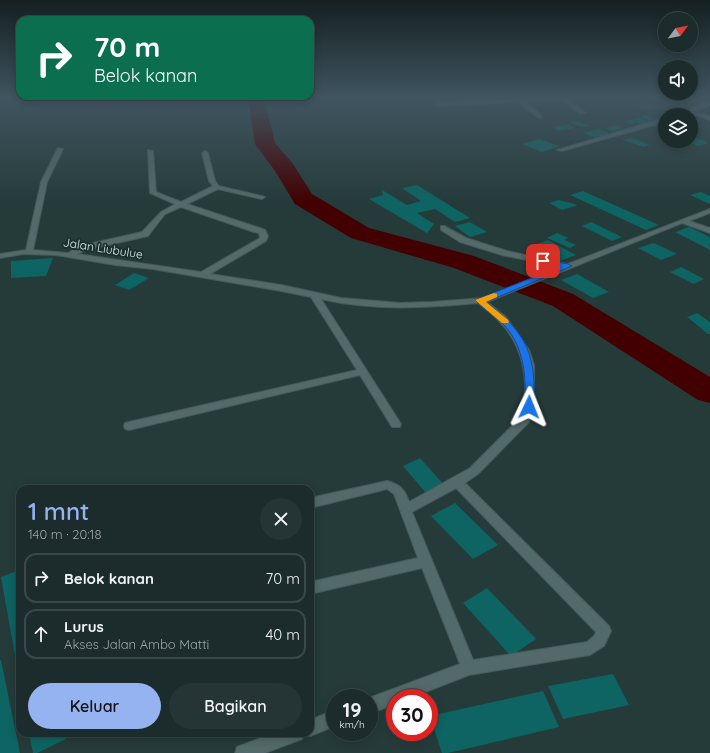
<!DOCTYPE html>
<html lang="id">
<head>
<meta charset="utf-8">
<style>
	body { margin:0; font-family:Quicksand,sans-serif; background:#253434; color:#f1f3f6; height:100vh; display:flex; flex-direction:column; font-size:15px; white-space:nowrap }
	* { box-sizing:border-box; margin:0 }
	p { font-size:13px; color:#a0a7a9 }
	.icon { flex:none; width:22px; height:22px; fill:none; stroke:currentColor; stroke-width:2; stroke-linecap:round; stroke-linejoin:round }
	.map { position:relative; flex:1; overflow:hidden }
	.panel { position:absolute; left:16px; top:485px; width:298px; height:252px; display:flex; flex-direction:column; background:#1c2c2c; border-radius:12px; box-shadow:0 2px 10px #0003,0 0 0 1px #3a4848 }
	.panel>* { flex:none }
	.hud { position:absolute; left:16px; top:16px; width:298px; height:84px; border-radius:12px; box-shadow:0 2px 10px #0003,0 0 0 1px #3a4848; background:#0b6e4f; color:#fff; overflow:hidden }
	.needle { width:26px; rotate:58deg }
	.fabs { position:absolute; left:658px; top:12px; display:grid; gap:8px }
	.fabs a { display:grid; place-items:center; width:40px; height:40px; border-radius:50%; background:#1c2c2c; box-shadow:0 2px 10px #0003,0 0 0 1px #3a4848; font-size:20px }
	.speed { position:absolute; left:326px; top:689px; display:flex; gap:8px; font-size:20px; font-weight:700; text-align:center }
	.speed>* { display:grid; place-content:center; width:52px; height:52px; border-radius:50%; background:#1c2c2c; box-shadow:0 2px 10px #0003,0 0 0 1px #3a4848; line-height:1 }
	.speed small { font-size:10px; font-weight:400 }
	.speed .limit { border:6px solid #d22; background:#fff; color:#111 }
	.pin { position:absolute; display:grid; place-items:center; width:34px; height:34px; color:#fff; margin:-17px; border-radius:8px; box-shadow:0 2px 6px #0006 }
	.me { position:absolute; width:44px; margin:-22px; rotate:2deg; stroke-linejoin:round; filter:drop-shadow(0 0 3px #0008) }
	.turn { display:flex; align-items:center; gap:14px; height:84px; padding:0 12px; font-size:18px }
	.turn .icon { width:52px; height:52px; stroke-width:2.5 }
	.turn b { display:block; font-size:28px; line-height:34px }
	.round { display:grid; place-items:center; flex:none; width:42px; height:42px; border-radius:21px; background:#253434 }
	.headline { display:flex; align-items:center; justify-content:space-between; height:68px; padding:0 12px }
	h1 { font-size:24px; font-weight:600; line-height:30px; color:#95b2f1 }
	.action { display:flex; gap:8px; margin-top:auto; padding:8px 12px }
	.action a { flex:1; height:46px; border-radius:24px; background:#95b2f1; color:#111; font-size:16px; font-weight:600; line-height:46px; text-align:center }
	.action a+a { background:#253434; color:#f1f3f6 }
	ul { padding:0; list-style:none }
	li { display:flex; align-items:center; gap:12px; height:50px; margin:0 8px 6px; padding:0 4px; border:2px solid #3a4848; border-radius:12px }
	li div { flex:1 }
	li b { display:block; font-size:15px }
	li em { font-style:normal }
	.map>svg:first-child { display:block }
</style>
</head>
<body>
<div class="map">
<svg width="710" height="753" viewBox="0 0 710 753">
	<rect width="100%" height="100%" fill="#253b3a"/>
	<g fill="none" stroke-linecap="round" stroke-linejoin="round">
		<path fill="#420000" fill-rule="evenodd" d="M248,97H264L275,143L293,164L312,194L369,228L474,256L573,294L710,377V403L698,400L553,306L454,268L351,238L295,204L275,171L255,144Z"/>
	</g>
	<path fill="#0d6462" d="M645,102L659,108L649,110L634,105Z
		M645,115L656,119L650,120L640,117Z
		M639,118L652,123L643,125L633,121L636,123L630,124L623,122Z
		M577,121L589,126L581,127L569,122Z
		M568,125L575,128L558,131L552,127Z
		M617,125L624,128L612,131L605,128Z
		M599,129L611,134L595,137L583,133Z
		M691,136L709,143L697,146L686,141H691Z
		M631,138L650,145L643,147L624,140Z
		M539,139L559,146L542,152L522,144Z
		M417,185L470,218L455,222L435,209L417,213L434,224L427,233L369,199L383,195L382,190L407,205L421,201L402,188Z
		M583,191L659,225L646,230L570,195Z
		M701,192L710,196V204L690,195Z
		M559,200L578,205L562,210L549,203Z
		M470,222L487,232L470,237L455,226Z
		M591,222L622,237L612,241L582,226Z
		M689,227L710,237V250L675,232Z
		M557,233L568,238L564,240L576,245L570,248L547,238Z
		M548,240L576,255L560,261L532,246Z
		M654,243L677,254L661,260L638,248Z
		M53,258L46,276L11,278V261Z
		M681,267L704,279L694,284L670,272Z
		M134,273L149,278L129,290L115,285Z
		M577,274L609,292L593,298L561,280Z
		M697,313L710,322V334H708L687,317Z
		M420,458L444,485L426,493L403,466Z
		M455,503L498,545L473,559L431,516Z
		M20,570V678H19L1,577Z
		M487,588L536,639L511,656L463,603Z
		M0,660H1L20,753H0Z
		M613,674L629,705L563,719L548,686Z
		M543,691L559,727L448,753H442L430,716Z
		M29,733H65L66,739L37,753H33Z"/>
	<g fill="none" stroke-linecap="round" stroke-linejoin="round">
		<defs>
			<path id="minor" d="M515,97L521,99L585,97L568,99L586,113L581,114L562,100L524,101L541,115V117L539,118L518,102L439,106L436,104L439,102L515,99Z
				M710,101V105L694,112L710,116V120L687,112L702,103Z
				M665,118V122L562,151L557,150Z
				M58,148L63,149L47,182L33,250L68,253L80,246L142,232L161,212L175,204L150,193L148,150L153,151L156,192L181,202L213,186L209,181L202,153L205,151L208,153L215,181L219,186L265,197L262,199L218,189L187,204L260,228L265,230L268,236L266,241L210,274L281,285L341,298L400,303L432,302L484,298L561,267L502,255L460,242L441,230V226H444L466,238L507,251L568,264L710,209V213L689,221L710,228V233L682,223L487,302L506,317L529,350L534,365V407L529,422L478,474L465,483L609,626L611,631L604,646L590,655L469,675L410,698H395V704L369,714V698L460,664L422,568L310,594V582L418,558L394,494L387,489L310,508V498L387,481C399,484 405,489 409,502L470,468L520,418C531,385 524,346 499,321C493,314 485,309 478,303C425,308 373,311 321,299L401,424L400,427H392L360,375L129,430L125,429L124,426L125,423L129,422L357,370L311,297L281,291L153,269L115,265L56,255L23,254L0,258V254L26,250L41,182ZM181,207L254,232L259,233L260,238L201,272L77,254L86,250L148,236L165,214ZM456,488L596,632L594,636L587,642L473,660L412,512Z
				M335,710V726L310,736L304,733L302,739L265,753H235L237,747L274,733H310V720Z"/>
		</defs>
		<use href="#minor" stroke="#455958" stroke-width="2"/>
		<use href="#minor" fill="#526a69" fill-rule="evenodd"/>
	</g>
	<linearGradient id="sky" x2="0" y2="1"><stop stop-color="#142020"/><stop offset="0.48" stop-color="#405560"/><stop offset="1" stop-color="#405560" stop-opacity="0"/></linearGradient>
	<rect width="710" height="203" fill="url(#sky)"/>
	<path fill="#1a73e8" stroke="#114b97" d="M540,259L568,264L572,266L486,302C528,334 536,355 534,407L529,410L525,407C526,375 525,344 499,320C492,313 482,308 475,300L560,267L540,263Z"/>
	<path fill="#f59e0b" d="M494,293L497,294V297L486,302L508,320L509,322L508,323H502L475,300Z"/>
	<g text-anchor="middle" dominant-baseline="central" stroke-width="4" stroke-linejoin="round" paint-order="stroke">
		<g font-size="12" fill="#d9e6e6" stroke="#1b3130">
			<text transform="translate(103 248) rotate(9)">Jalan Liubulue</text>
		</g>
	</g>
</svg>
<div class="fabs">
<a><svg class="needle" viewBox="-14 -14 28 28"><path d="M0-13l5 13h-10z" fill="#e53935"/><path d="M0 13l5-13h-10z" fill="#a0a7a9"/></svg></a>
<a><svg class="icon" aria-label="sound" viewBox="0 0 24 24"><path d="M4 9h4l5-4v14l-5-4H4zM17 9q2 3 0 6"/></svg></a>
<a><svg class="icon" aria-label="layers" viewBox="0 0 24 24"><path d="M12 4l9 5-9 5-9-5zM3 14l9 5 9-5"/></svg></a>
</div>
<div class="speed"><div>19<small>km/h</small></div><div class="limit">30</div></div>
<div class="pin" style="left:543px;top:261px;background:#d93025"><svg class="icon" aria-label="arrive" viewBox="0 0 24 24"><path d="M6 21V4h12l-3 4 3 4H6"/></svg></div>
<svg class="me" style="left:529px;top:407px" viewBox="-20 -20 40 40"><path d="M0-17L14 15 0 8-14 15z" fill="#1a73e8" stroke="#fff" stroke-width="4"/></svg>
<div class="hud">
<div class="turn"><svg class="icon" aria-label="right" viewBox="0 0 24 24"><path d="M7 20v-9h11M14 6l5 5-5 5"/></svg><div><b>70 m</b>Belok kanan</div></div>
</div>
<section class="panel">
<div class="headline"><div><h1>1 mnt</h1><p>140 m · 20:18</p></div><a class="round"><svg class="icon" aria-label="close" viewBox="0 0 24 24"><path d="M6 6l12 12M18 6L6 18"/></svg></a></div>
<ul>
<li><svg class="icon" aria-label="right" viewBox="0 0 24 24"><path d="M7 20v-9h11M14 6l5 5-5 5"/></svg><div><b>Belok kanan</b></div><em>70 m</em></li>
<li><svg class="icon" aria-label="ahead" viewBox="0 0 24 24"><path d="M12 20V5M6 11l6-6 6 6"/></svg><div><b>Lurus</b><p>Akses Jalan Ambo Matti</p></div><em>40 m</em></li>
</ul>
<div class="action"><a>Keluar</a><a>Bagikan</a></div>
</section>
</div>
</body>
</html>
